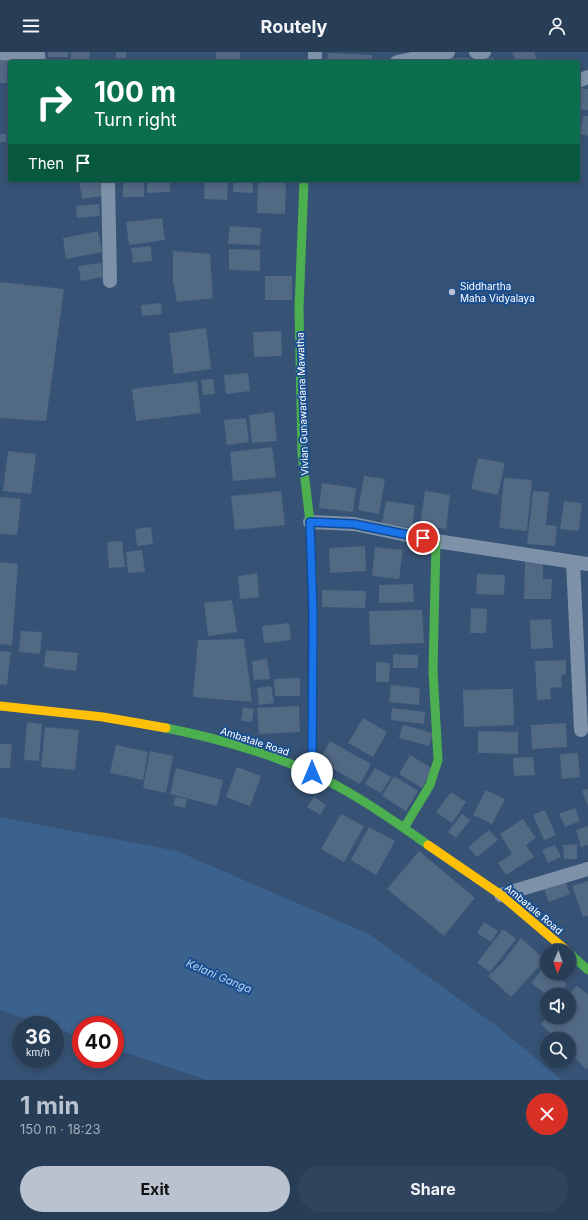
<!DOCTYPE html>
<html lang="en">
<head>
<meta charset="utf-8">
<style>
	body { margin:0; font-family:Inter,sans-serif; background:#30455d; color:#f1f3f6; height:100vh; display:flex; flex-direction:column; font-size:15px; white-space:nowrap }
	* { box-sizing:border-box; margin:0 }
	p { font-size:13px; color:#a5aeba }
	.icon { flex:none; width:22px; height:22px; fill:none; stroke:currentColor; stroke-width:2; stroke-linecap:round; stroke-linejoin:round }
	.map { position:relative; height:1028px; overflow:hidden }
	.side { display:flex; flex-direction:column; background:#283e57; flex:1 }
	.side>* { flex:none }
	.banner { position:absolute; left:8px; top:8px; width:572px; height:122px; border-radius:4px; box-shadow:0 2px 6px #0003,0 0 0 1px #44576d; background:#0b6e4f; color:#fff; overflow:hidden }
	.needle { width:26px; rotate:182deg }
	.controls { position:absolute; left:540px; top:892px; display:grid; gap:8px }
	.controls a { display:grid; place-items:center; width:36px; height:36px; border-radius:50%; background:#283e57; box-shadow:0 2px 6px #0003,0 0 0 1px #44576d; font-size:20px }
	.speed { position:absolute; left:12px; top:964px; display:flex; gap:8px; font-size:20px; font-weight:700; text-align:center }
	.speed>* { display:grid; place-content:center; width:52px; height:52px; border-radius:50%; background:#283e57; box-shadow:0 2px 6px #0003,0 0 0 1px #44576d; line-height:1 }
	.speed small { font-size:10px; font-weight:400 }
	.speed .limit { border:6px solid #d22; background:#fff; color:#111 }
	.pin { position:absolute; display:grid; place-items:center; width:34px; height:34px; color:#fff; margin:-17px; border:2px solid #fff; border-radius:50%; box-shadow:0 1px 4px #0007 }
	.me { position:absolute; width:44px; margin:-22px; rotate:0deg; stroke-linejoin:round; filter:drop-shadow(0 0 3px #0008) }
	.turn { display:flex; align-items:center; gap:14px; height:84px; padding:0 20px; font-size:18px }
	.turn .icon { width:52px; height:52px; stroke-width:2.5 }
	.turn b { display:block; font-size:28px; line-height:34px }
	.then { display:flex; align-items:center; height:38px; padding:0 20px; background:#0003; gap:8px; font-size:15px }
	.round { display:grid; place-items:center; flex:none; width:42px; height:42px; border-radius:21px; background:#30455d }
	.headline { display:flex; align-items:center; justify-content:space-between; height:68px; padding:0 20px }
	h1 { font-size:24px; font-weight:700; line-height:30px; color:#b9c2ce }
	.button { display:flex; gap:8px; margin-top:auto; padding:8px 20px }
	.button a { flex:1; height:46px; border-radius:24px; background:#b9c2ce; color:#111; font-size:16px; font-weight:700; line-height:46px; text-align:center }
	.button a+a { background:#30455d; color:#f1f3f6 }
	header { display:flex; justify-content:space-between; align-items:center; height:52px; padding:0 20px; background:#283e57; font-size:18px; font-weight:700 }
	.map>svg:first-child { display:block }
</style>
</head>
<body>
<header><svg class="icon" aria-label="menu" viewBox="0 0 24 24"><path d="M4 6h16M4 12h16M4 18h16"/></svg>Routely<svg class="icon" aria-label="person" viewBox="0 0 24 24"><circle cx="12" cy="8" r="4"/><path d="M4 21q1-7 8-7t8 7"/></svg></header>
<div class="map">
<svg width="588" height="1028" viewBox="0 0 588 1028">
	<rect width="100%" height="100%" fill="#365274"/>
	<path fill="#3b618d" d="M0,765L177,799L369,882L498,975L562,1028H207L115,997V973H81V985L55,976V973H45L0,958Z"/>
	<path fill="#526984" d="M48,0H68V5H48Z
		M71,0H90L89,7H71Z
		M116,0H126V6H116Z
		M216,0H240V10H216Z
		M512,0H534L538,10H516Z
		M328,1L372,3V10H327Z
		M493,5L494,10H476Z
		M433,6H470V10H433Z
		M0,7L31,8V10H10V25L9,24L8,31H0Z
		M49,7H70V10H49Z
		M581,36L588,37V58H580Z
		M583,64H588V84L580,82Z
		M0,82H6V90H0Z
		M79,128H101L103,144L82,147Z
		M123,128L144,129V145H123Z
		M147,128H170V140L147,141Z
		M173,128H201V131H173Z
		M205,128H228L227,148L204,147Z
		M234,128H253V141L233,140Z
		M258,128H286L285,162L257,161Z
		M99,152L100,164L77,166L76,154Z
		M162,166L165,188L129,193L126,170Z
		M230,174L261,176L260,193L228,192Z
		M98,179L102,200L66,207L63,186Z
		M151,194L152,209L133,211L131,196Z
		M229,197L260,198V219L229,218Z
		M173,199L210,202L213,246L177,250L173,229Z
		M101,211L103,225L81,229L78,214Z
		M265,224H292V248H265Z
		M0,230L64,237L46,369L0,366Z
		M161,251L162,262L142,264L141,253Z
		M206,276L211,317L174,322L169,281Z
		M281,279L282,304L254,305L253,280Z
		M248,321L250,339L226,342L224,323Z
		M213,327L215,342L203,343L201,328Z
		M197,329L201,361L136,369L132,337Z
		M274,360L277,389L252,391L249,363Z
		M246,366L249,390L227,393L224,368Z
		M272,395L276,425L233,429L230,400Z
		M8,399L36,402L31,442L3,439Z
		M478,406L505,411L498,443L471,437Z
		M364,424L385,427L379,462L358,458Z
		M504,426L532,428L527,479L499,476Z
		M322,431L356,436L353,460L319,456Z
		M281,439L285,473L235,478L231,444Z
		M425,439L450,443L446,477L420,473Z
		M533,439L549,440L546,473L557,474L555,494L527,492Z
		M0,445L21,447L17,483L0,482Z
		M386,449L415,453L412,476L382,471Z
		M564,449L582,451L579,479L560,477Z
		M151,475L153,492L137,494L135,477Z
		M122,489L125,515L109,516L107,490Z
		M365,494L366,519L330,521L329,496Z
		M375,495L403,498L399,527L372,524Z
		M142,498L145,520L128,521L126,500Z
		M0,510L18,512L12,593L0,592Z
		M525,510H543V527H552L551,547H524Z
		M257,521L259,545L240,547L238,524Z
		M477,522L505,523L504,543L476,542Z
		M413,532L414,550L379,551V533Z
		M322,538L366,539L365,556L322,555Z
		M232,548L237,580L208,584L204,551Z
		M471,556L487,557L486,581H470Z
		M422,558L424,591L370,593L369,559Z
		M551,567L553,596L531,597L530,568Z
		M289,571L291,588L264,591L262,574Z
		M21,579L42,580L40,602L19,600Z
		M244,587L252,650L193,645L198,588Z
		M46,598L78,601L76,619L44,615Z
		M0,599L11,600L7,633L0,632Z
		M393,602L418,603V616H393Z
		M267,607L270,627L254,628L252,609Z
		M566,608V622L561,623L562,635L550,636L551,647L537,648L535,609Z
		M376,610L390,611L389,630H376Z
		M300,626V644H275L274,627Z
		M391,633L420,636L419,653L389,650Z
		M271,634L274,651L259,653L257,636Z
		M513,637L514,673L464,675L463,638Z
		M299,654L300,680L259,682L257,656Z
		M243,655L254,657L252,670L241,669Z
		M392,656L425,660L424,672L391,668Z
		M363,666L387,680L373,705L348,691Z
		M27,670L42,672L39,709L24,708Z
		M566,671L567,695L532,697L531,673Z
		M403,673L433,681L429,694L399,686Z
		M45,675L79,678L75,718L41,715Z
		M478,679L518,680V702L478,701Z
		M330,689L371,712L360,732L319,709Z
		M0,692H12L10,716H0Z
		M116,693L148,700L143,728L110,721Z
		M150,699L173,704L166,741L143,736Z
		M578,701L580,725L562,727L560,702Z
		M410,703L433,717L422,736L399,722Z
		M533,705L535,723L514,724L513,706Z
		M237,715L261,724L250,754L226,745Z
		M176,716L223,728L217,754L170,742Z
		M375,716L391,725L381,741L365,732Z
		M394,724L418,739L406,759L382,744Z
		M588,737V754L582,739Z
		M486,738L505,747L492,772L473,763Z
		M451,740L466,750L452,771L436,760Z
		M176,745L187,747L185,756L173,753Z
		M314,745L326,753L320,763L307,755Z
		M575,756L580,769L565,775L559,762Z
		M545,758L556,783L544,788L533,763Z
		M341,762L364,774L344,810L321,797Z
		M462,762L470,768L456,786L448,780Z
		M523,767L536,786L526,793L534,805L506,823L498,811L512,802L500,782Z
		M588,774V793L581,795L576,778Z
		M369,775L395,789L376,823L351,808Z
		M489,778L498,788L477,805L468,795Z
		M577,792V807H564L563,793Z
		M555,793L561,805L548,811L542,798Z
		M419,799L475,846L444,884L387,837Z
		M565,829L570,842L549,850L544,837Z
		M588,829V864L583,865L572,834Z
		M484,870L498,879L491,890L477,881Z
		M503,877L516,887L490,920L477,911Z
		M521,886L545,908L511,945L488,924L501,912Z
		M544,915L547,918V921H551L567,932L558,943H547L531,931Z
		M577,934L588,942V1015L587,1018L569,1000V987H556L541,972L547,965H569V942Z"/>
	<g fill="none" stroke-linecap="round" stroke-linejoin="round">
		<path stroke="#7d92a8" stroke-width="14" d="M476,0H484
			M0,1L38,2L39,10
			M315,10V0
			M397,10L448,0
			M578,29L588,25
			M108,128L110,229
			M310,470L354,472L436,489L588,512
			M573,510L581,678
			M501,843L588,817"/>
		<path stroke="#4caf50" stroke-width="9" d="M304,128L299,257L302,403L310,470L312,522
			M166,676C221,687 278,703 328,729C363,747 396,770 428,793
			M404,776L430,733L438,708L433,619L436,489
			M569,901L588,918"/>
		<path stroke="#ffc107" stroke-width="9" d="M312,522L313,561L312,721
			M0,654L103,665L166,676
			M428,793L501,843L567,899"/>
	</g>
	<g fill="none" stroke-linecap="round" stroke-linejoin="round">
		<defs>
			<path id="route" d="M312,721L313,561L310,470L354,472L423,486"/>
		</defs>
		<use href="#route" stroke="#114b97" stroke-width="10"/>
		<use href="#route" stroke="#1a73e8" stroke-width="7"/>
	</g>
	<circle fill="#b9c2ce" stroke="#1b4f8f" stroke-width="1.5" cx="452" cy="240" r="4"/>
	<g text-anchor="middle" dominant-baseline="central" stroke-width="4" stroke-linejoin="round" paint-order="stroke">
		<g font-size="10" fill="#fff" stroke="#1b4f8f" text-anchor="start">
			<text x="460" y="234">Siddhartha<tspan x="460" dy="12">Maha Vidyalaya</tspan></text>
		</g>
		<g font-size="10" fill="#fff" stroke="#1b4f8f">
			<text transform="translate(302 352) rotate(-92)">Vivian Gunawardana Mawatha</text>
			<text transform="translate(255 689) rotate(18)">Ambatale Road</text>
			<text transform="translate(534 857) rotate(40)">Ambatale Road</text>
		</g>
		<g font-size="11" font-style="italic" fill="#b5d3f5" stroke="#1b4f8f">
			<text transform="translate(219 924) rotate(23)">Kelani Ganga</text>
		</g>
	</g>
</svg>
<div class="controls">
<a><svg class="needle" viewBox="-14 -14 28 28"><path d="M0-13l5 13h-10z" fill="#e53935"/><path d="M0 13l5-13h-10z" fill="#a5aeba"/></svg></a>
<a><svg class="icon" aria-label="sound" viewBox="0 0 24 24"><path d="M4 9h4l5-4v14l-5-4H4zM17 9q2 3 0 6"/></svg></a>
<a><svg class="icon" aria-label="search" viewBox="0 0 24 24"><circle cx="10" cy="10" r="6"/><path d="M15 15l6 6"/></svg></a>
</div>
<div class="speed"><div>36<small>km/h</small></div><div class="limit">40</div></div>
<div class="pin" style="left:423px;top:486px;background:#d93025"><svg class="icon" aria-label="arrive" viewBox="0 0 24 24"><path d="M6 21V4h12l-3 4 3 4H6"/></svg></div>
<svg class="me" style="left:312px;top:721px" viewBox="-20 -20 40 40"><circle r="19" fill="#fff"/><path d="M0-13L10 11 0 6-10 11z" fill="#1a73e8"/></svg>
<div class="banner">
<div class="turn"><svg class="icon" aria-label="right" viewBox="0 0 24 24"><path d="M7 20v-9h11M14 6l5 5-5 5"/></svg><div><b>100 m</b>Turn right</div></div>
<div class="then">Then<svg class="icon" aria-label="arrive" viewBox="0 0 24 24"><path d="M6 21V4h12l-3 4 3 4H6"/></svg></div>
</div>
</div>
<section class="side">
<div class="headline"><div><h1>1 min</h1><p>150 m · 18:23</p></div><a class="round" style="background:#d93025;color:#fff"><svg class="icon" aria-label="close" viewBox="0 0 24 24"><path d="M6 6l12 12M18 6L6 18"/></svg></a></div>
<div class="button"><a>Exit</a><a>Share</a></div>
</section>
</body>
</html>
